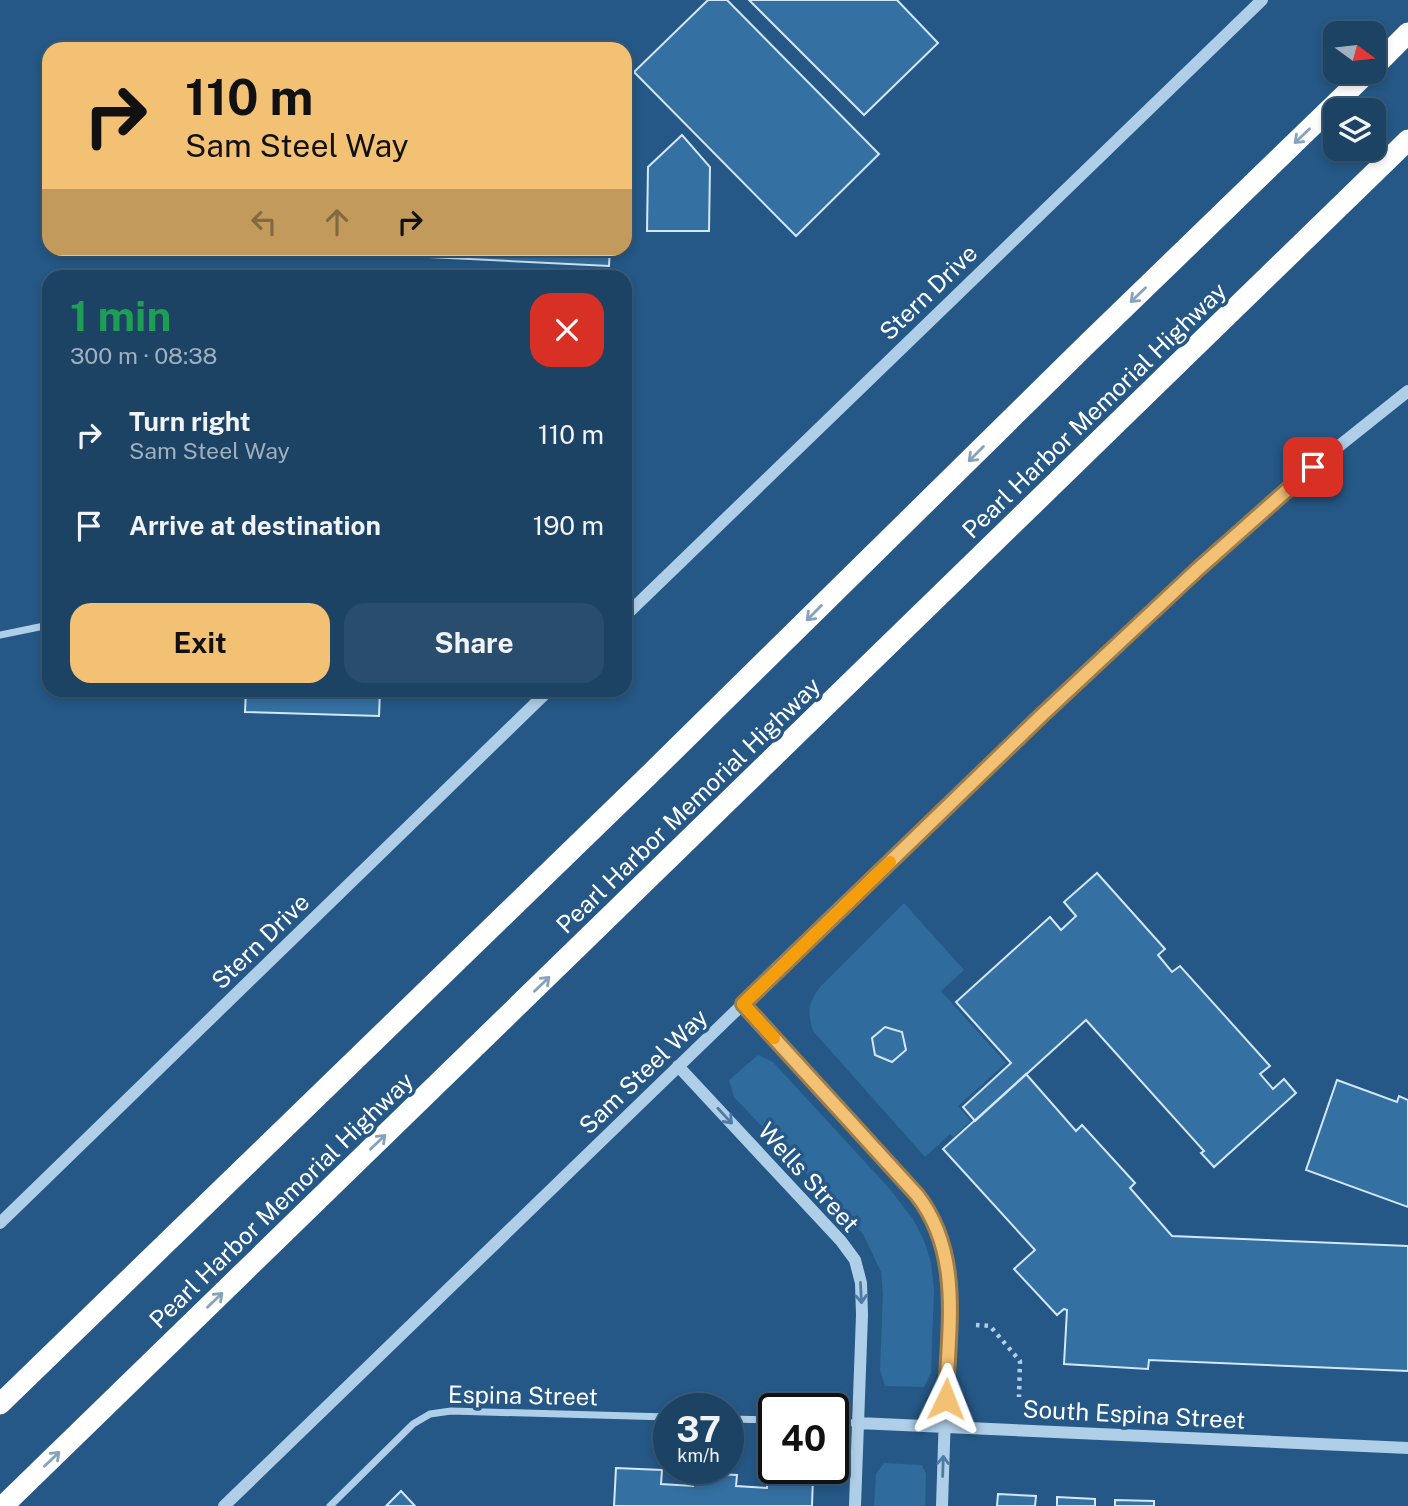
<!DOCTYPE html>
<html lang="en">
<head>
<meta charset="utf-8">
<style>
	body { margin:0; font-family:"Public Sans",sans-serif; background:#294d6d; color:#f1f3f6; height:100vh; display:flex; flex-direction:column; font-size:26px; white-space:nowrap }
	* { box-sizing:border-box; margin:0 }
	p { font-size:23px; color:#a0b0bf }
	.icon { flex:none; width:38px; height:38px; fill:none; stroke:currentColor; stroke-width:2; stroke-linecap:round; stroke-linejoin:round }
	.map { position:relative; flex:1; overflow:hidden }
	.details { position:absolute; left:42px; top:270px; width:590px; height:427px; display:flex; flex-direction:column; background:#1c4264; border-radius:21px; box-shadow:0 4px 10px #0003,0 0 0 2px #3a5b78 }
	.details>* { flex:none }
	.hud { position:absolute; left:42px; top:42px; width:590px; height:214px; border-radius:21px; box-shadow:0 4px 10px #0003,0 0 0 2px #3a5b78; background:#f2c173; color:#111; overflow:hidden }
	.needle { width:46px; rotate:105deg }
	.buttons { position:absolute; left:1323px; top:21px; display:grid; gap:14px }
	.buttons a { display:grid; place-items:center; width:63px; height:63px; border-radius:14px; background:#1c4264; box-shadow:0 4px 10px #0003,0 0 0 2px #3a5b78; font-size:35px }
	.speed { position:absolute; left:653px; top:1393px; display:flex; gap:14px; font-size:35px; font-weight:700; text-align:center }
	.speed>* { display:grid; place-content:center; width:91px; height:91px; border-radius:50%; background:#1c4264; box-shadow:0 4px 10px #0003,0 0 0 2px #3a5b78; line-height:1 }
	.speed small { font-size:18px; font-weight:400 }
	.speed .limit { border:4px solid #111; border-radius:10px; background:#fff; color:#111 }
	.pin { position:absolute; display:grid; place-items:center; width:60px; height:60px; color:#fff; margin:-30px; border-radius:14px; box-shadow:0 4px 10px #0006 }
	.me { position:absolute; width:77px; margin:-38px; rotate:2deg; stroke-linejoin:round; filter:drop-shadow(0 0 5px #0008) }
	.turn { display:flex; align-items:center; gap:24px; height:147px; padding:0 28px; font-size:32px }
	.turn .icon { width:91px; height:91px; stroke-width:2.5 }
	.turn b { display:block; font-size:49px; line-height:60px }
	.lanes { display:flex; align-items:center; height:66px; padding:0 28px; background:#0003; justify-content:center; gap:35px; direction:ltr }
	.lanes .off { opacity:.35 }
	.round { display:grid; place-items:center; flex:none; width:74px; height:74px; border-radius:21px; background:#294d6d }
	.head { display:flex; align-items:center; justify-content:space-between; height:119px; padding:0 28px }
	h1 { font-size:42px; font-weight:700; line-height:52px; color:#1e9e55 }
	.action { display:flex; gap:14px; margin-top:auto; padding:14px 28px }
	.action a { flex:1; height:80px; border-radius:21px; background:#f2c173; color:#111; font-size:28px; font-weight:700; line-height:80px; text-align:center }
	.action a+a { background:#294d6d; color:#f1f3f6 }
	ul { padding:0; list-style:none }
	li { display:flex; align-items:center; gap:21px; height:91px; padding:0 28px }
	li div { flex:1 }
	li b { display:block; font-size:26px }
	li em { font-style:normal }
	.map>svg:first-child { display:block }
</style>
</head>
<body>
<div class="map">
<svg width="1408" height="1506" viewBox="0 0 1408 1506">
	<rect width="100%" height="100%" fill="#255886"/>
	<path fill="#2f6b9d" d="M904,903L964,970L941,991L1006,1063L958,1106L971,1121L953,1137L950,1134L925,1157L813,1031C807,1012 808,1002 821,986Z
		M758,1055L773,1062L889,1188L913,1219L923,1238L931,1262L934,1290L931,1373L924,1387L885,1386L880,1370L883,1294L881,1272L863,1234L734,1097L729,1080Z
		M884,1463L922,1465L926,1474L925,1506H874L876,1474Z"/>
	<path fill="#3570a3" stroke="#d3e7f7" stroke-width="2" d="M708,0H727L879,154L796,236L634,72Z
		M749,0H897L938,43L864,115Z
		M682,135L710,167L709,231H647L648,167Z
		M390,248H610L609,266L389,255Z
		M246,690H380L379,716L245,712Z
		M1097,873L1165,949L1158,955L1172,972L1180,966L1270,1066L1260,1074L1273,1089L1284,1079L1296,1093L1214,1167L1201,1153L1204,1151L1086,1020L975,1121L963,1107L1011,1063L956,1002L1050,917L1061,930L1076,916L1064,902Z
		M885,1027L902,1032L906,1050L892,1062L875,1055L872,1038Z
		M1026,1074L1076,1131L1082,1125L1135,1183L1130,1188L1172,1236L1408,1246V1371L1149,1360L1148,1369L1064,1364L1067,1310L1064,1309L1057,1315L1014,1269L1035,1250L943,1149Z
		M1337,1080L1397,1102L1399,1096L1408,1100V1207L1306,1170Z
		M616,1468L662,1470L661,1484L693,1486V1473L737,1475L736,1486L767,1488V1475L813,1477L812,1506H614Z
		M401,1491L415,1506H386Z
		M998,1494L1036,1496L1035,1506H997Z
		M1057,1497L1095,1499V1506H1057Z
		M1115,1500L1154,1501V1506H1115Z"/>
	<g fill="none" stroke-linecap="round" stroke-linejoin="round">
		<path stroke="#afcee8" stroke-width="4.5" stroke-dasharray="3.5 5" stroke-linecap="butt" d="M976,1325L990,1326L1020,1361L1019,1397"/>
		<path stroke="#afcee8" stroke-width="7" d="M0,635L49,625
			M728,1419L774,1420
			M833,1422L858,1423
			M330,1506L413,1424L430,1414L451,1411L668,1417"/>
		<path stroke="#afcee8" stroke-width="12" d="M625,616L1262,0
			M743,1004L917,1195C940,1224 947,1253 949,1290L942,1506
			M678,1066L841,1241L855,1260L861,1283L862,1315L855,1506
			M0,1223L549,690
			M858,1423L1408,1448
			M224,1506L1023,733L1294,482L1408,391"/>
		<path stroke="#fff" stroke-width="21" d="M1374,67L1408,33
			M0,1404L650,774L1086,345L1368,72
			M3,1506L1408,140"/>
	</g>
	<defs><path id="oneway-shaft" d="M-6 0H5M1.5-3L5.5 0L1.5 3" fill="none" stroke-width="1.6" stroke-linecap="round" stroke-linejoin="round" transform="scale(1.75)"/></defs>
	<g stroke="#87a3bc">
		<use href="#oneway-shaft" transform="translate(1302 136) rotate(136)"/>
		<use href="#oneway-shaft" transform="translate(1138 295) rotate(136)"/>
		<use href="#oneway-shaft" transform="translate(976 454) rotate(135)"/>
		<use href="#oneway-shaft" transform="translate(814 613) rotate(135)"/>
		<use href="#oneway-shaft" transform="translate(542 984) rotate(-44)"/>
		<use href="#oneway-shaft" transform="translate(378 1142) rotate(-44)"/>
		<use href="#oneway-shaft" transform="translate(215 1300) rotate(-44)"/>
		<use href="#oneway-shaft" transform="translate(52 1459) rotate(-44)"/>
	</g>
	<g stroke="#4e7ba3">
		<use href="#oneway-shaft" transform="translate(725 1116) rotate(47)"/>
		<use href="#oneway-shaft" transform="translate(861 1293) rotate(87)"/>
		<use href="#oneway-shaft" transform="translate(943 1466) rotate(-88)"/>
	</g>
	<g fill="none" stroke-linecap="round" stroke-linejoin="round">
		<defs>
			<path id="route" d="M946,1399C948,1328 963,1254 917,1195L743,1004L1042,715L1197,570L1313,467"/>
		</defs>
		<use href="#route" stroke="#9d7d4b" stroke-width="18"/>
		<use href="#route" stroke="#f2c173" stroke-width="12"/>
		<path stroke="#f59e0b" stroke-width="12" d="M774,1038L743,1004L890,862"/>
	</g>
	<g text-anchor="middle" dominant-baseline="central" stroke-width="7" stroke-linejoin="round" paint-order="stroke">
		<g font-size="24" fill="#fff" stroke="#255886">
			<text transform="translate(928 292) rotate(-44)">Stern Drive</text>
			<text transform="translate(1094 410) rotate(-44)">Pearl Harbor Memorial Highway</text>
			<text transform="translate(688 805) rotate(-44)">Pearl Harbor Memorial Highway</text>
			<text transform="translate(260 941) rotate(-44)">Stern Drive</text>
			<text transform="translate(643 1071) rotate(-44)">Sam Steel Way</text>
			<text transform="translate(809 1177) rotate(48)">Wells Street</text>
			<text transform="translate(281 1200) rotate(-44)">Pearl Harbor Memorial Highway</text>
			<text transform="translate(523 1395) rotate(1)">Espina Street</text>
			<text transform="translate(1134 1414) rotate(3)">South Espina Street</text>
		</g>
	</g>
</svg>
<div class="buttons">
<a><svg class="needle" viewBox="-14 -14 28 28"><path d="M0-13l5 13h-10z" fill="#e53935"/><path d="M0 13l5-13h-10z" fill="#a0b0bf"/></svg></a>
<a><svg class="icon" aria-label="layers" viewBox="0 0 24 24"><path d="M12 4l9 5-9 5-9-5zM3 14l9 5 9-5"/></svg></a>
</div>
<div class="speed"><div>37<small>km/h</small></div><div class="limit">40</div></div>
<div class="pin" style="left:1313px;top:467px;background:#d93025"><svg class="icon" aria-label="arrive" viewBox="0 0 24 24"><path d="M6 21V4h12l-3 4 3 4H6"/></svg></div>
<svg class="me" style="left:946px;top:1399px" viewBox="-20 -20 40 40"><path d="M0-17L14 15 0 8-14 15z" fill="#f2c173" stroke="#fff" stroke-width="4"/></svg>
<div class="hud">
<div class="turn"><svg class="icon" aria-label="right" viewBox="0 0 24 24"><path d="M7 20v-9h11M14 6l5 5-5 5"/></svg><div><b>110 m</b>Sam Steel Way</div></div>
<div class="lanes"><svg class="icon off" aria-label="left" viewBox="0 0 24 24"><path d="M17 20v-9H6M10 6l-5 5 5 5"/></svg><svg class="icon off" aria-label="ahead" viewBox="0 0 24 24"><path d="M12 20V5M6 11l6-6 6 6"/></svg><svg class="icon" aria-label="right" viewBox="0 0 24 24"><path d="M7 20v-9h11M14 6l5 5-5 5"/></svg></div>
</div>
<section class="details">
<div class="head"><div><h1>1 min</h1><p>300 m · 08:38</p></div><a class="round" style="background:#d93025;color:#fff"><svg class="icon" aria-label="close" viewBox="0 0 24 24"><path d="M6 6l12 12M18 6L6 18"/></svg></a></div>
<ul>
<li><svg class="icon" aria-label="right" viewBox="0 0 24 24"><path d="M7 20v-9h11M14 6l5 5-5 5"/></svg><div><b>Turn right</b><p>Sam Steel Way</p></div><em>110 m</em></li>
<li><svg class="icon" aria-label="arrive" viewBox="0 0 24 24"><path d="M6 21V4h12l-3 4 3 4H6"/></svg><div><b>Arrive at destination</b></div><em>190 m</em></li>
</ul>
<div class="action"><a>Exit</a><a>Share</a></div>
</section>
</div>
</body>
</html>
